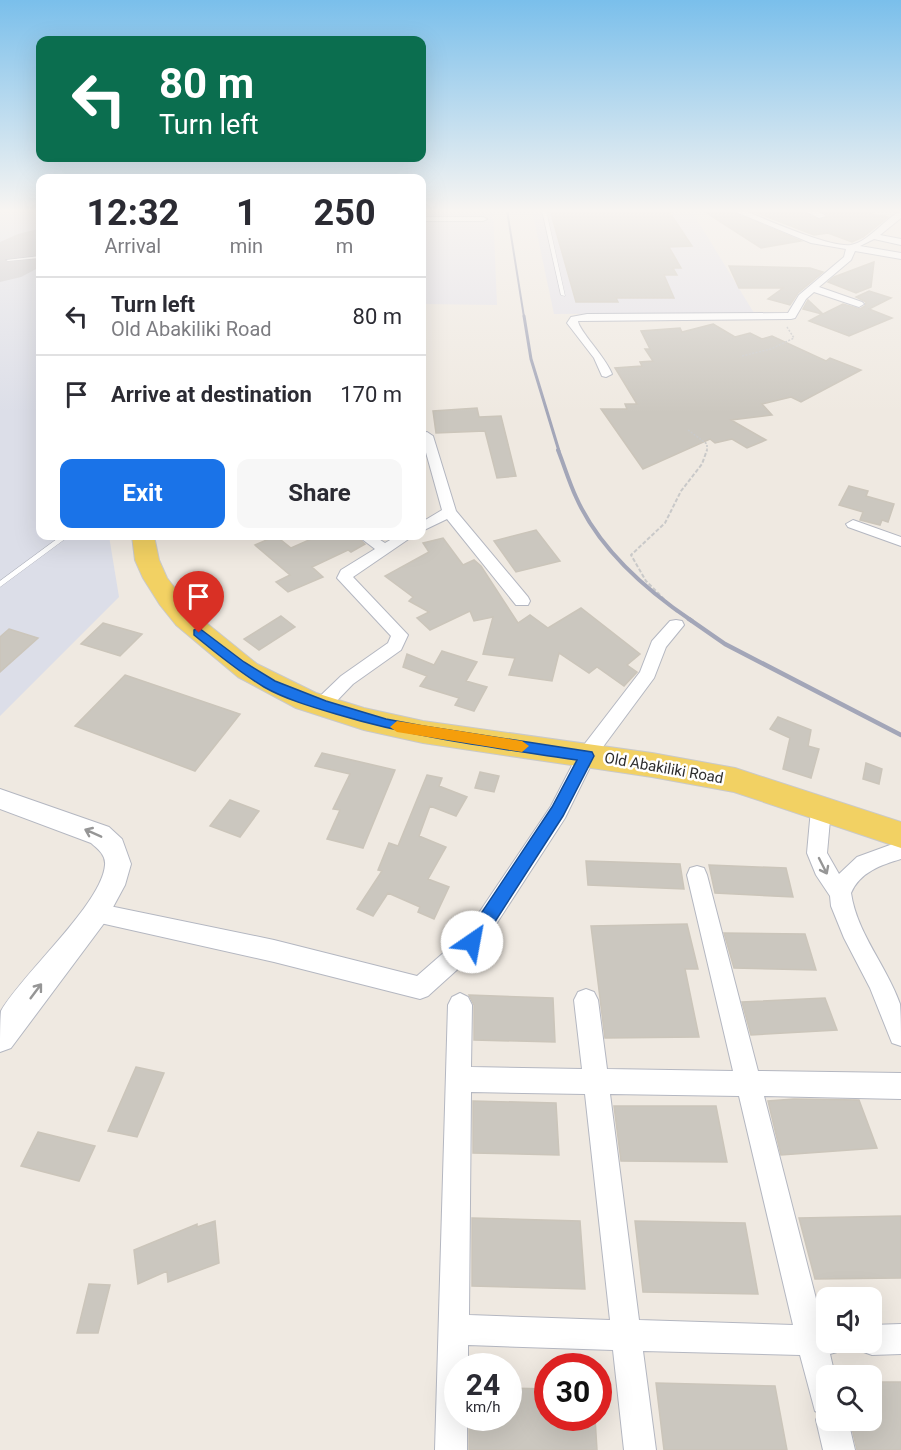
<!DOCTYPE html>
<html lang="en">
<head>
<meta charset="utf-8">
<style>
	body { margin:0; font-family:Roboto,sans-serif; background:#f7f7f7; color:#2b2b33; height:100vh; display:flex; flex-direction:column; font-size:22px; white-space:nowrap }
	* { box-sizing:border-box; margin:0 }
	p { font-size:20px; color:#7c7c81 }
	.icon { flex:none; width:33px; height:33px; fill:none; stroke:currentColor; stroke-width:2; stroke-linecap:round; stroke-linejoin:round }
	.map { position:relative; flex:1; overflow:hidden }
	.drawer { position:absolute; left:36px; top:174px; width:390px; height:366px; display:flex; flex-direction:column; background:#fff; border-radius:12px; box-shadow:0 6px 24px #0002 }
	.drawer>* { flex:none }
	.hud { position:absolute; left:36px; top:36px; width:390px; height:126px; border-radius:12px; box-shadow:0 6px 24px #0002; background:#0b6e4f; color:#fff; overflow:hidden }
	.fabs { position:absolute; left:816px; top:1287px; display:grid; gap:12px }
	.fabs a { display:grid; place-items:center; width:66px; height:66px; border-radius:12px; background:#fff; box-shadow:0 6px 24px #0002; font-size:30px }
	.speed { position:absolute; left:444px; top:1353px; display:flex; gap:12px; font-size:30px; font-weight:700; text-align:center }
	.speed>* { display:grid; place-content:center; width:78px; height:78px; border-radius:50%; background:#fff; box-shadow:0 6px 24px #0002; line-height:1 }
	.speed small { font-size:15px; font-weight:400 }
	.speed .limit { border:9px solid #d22; background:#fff; color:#111 }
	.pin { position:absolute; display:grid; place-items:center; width:51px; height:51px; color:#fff; margin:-62px -26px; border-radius:50% 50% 50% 0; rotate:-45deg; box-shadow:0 0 6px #0007 }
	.pin .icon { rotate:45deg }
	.me { position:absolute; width:66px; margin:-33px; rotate:33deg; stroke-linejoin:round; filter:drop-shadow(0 0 4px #0008) }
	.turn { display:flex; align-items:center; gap:21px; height:126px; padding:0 24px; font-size:27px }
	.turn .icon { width:78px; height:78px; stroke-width:2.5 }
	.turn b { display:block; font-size:42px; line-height:51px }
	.eta { display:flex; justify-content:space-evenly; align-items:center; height:102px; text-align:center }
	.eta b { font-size:36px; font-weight:700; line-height:42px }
	.action { display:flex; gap:12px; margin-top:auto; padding:12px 24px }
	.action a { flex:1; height:69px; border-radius:12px; background:#1a73e8; color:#fff; font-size:24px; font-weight:700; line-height:69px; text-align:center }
	.action a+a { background:#f7f7f7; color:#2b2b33 }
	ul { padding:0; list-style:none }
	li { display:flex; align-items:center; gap:18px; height:78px; padding:0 24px; border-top:2px solid #e1e1e2 }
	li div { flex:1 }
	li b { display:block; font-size:22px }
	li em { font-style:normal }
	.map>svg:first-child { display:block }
</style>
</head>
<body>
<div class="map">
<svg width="901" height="1450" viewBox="0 0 901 1450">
	<rect width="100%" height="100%" fill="#efe9e1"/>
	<path fill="#e3e1e8" d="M422,210H493L497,305L422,304Z
		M532,210H691L754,313L554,314Z"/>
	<path fill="#dcdee8" d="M0,210H40V536H109L119,597L0,716Z"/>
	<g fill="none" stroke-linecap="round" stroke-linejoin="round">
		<path fill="#c9c8cc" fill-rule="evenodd" d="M38,229H40V267L21,277L0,282V242L18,234Z"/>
	</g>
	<path fill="#cbc7bf" stroke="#cbc5ba" stroke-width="1.5" d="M550,210H668L692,246L669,247L681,268H673L677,275H664L674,298H616L618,302H576Z
		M702,210H729L801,241L761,248Z
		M749,210H801L820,220L828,215L820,210H872V214L888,217L863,237L852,242L828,233L814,235Z
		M874,262L871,287L856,293L828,282L834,277Z
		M729,266L810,268L823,272L798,293L790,305L768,299L783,288H739Z
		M869,291L891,298L869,309L892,318L849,336L809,321L822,314L803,309L808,300L823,314L843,304L860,309L865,306L866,302L856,297Z
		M713,324L735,337L750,333L762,339L772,336L826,361L830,358L861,370L801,402L791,397L762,404L772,415L731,420L766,440L747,448L732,439L715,443L710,439L643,469L601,409H627L625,404H637L615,368L642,366L640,362L653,361L645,349H650L641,331L680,328L682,332Z
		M477,408L479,417L501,416L516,476L497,478L485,431L436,433L433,411Z
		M849,486L868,491L866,496L894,504L888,522L882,520L880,525L860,520L863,512L839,505Z
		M536,530L560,561L516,572L494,541Z
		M276,536L291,548L318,536H356L365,544L351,552L348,550L312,567L323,577L288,592L276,582L290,575L255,545Z
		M443,538L463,565L474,560L481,566L518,623L530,615L548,628L581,608L640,654L627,665L637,672L624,686L597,667L589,673L559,653L552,681L509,675L515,658L483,654L493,617L474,621L470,611L430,630L417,618L429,612L409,601L413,597L385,576L429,552L423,543Z
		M281,616L295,627L259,650L244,639Z
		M103,623L142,634L120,656L81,644Z
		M9,629L38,638L0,672V637Z
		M442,651L477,662L466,681L487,687L474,711L455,705L459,698L420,686L427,676L403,667L407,654L434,665Z
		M125,675L240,714L195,771L75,726Z
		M778,717L811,730L808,746L819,749L811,778L783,769L790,738L770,729Z
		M322,753L395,770L363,848L327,839L340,810L333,809L350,774L315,766Z
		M866,763L882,769L879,784L863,779Z
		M480,772L499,776L494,792L475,788Z
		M427,775L442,778L439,786L467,797L456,816L430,806L419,836L446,847L428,879L449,887L434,919L418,912L420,907L388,893L373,916L357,909L382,871L378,870L389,843L398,846Z
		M230,800L259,811L240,837L210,826Z
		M586,861L680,864L684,889L588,885Z
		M709,865L786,868L793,897L715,893Z
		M687,924L698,969H685L699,1037L605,1038L591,926Z
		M724,933L805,934L816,970L734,968Z
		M469,995L553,998L555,1042L474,1040V1005Z
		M825,998L837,1030L751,1035L742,1002Z
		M136,1067L164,1073L137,1137L108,1131Z
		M794,1099L859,1100L877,1148L781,1155L768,1101Z
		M473,1101L556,1103L559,1155L473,1153Z
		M614,1106H716L727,1162L621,1161Z
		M38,1132L95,1146L79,1181L21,1166Z
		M901,1216V1278L815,1279L799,1218Z
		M472,1218L580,1221L585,1289L472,1286Z
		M215,1221L219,1263L168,1282L167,1271L138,1284L134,1250L197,1224V1227Z
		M635,1221L745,1223L758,1294L643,1292Z
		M89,1284L110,1285L98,1333H77Z
		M872,1382H901V1450H857L850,1420H872Z
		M656,1383L775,1386L787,1450H664Z
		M508,1388L548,1389V1418H595L597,1450H469V1418H508Z"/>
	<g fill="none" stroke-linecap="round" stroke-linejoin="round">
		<defs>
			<path id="service" d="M542,210H546L565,296L561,295Z
				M40,256V258L8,261L6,260Z
				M61,536H69L0,587V581Z"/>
			<path id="minor" d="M731,210H743C765,219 830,248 851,245C870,241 885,218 901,211V218L880,235L901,239V245L874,239L860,246L901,253V259L855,251L851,260L819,287L862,302L864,304L859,307L814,292L806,299L795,318L791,319L578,321C579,331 605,356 612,374L606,377L602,376L594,358L567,323L571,317L587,314L788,313L799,295L844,257L846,249L811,243Z
				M803,210H815L826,216L819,218Z
				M422,217H483L487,219L483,221H422Z
				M427,432L433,436L456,511L528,597L530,601L528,605H516L447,519L422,531V522L442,510L422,438L423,433Z
				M853,520L901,537V546L848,527L846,524Z
				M358,536H374L385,543L397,536H413L353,577L408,635L401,650L353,684L328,710L322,711L316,710L313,705L316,700L341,676L388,643L391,636L337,578L341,570L375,549Z
				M676,620L682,621L684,625L666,647L654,678L594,759L565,818L480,949L428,996L420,999L274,962L87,920L84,913L87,906L95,903L274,940L417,976L464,935L551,806L580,750L640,672L652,641L670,621Z
				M821,801L828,803L831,809L827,853L839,874L857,857L901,841V859C881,865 860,872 851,893C857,934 887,966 900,1004C901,1016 901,1033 901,1046L892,1043L870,988L844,938L831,906L830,896L816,875L807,853L811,809L814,803Z
				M697,866L704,868L707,875L758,1071L901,1073V1099L764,1096L823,1326H826V1342H840L837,1352L830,1354L835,1376H826V1420H848L855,1450H823L816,1420L819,1413L815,1411L800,1355L643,1351L656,1450H624L613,1350L468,1345V1366H458V1418H467V1450H435L448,1005L452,997L460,993L468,997L472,1005L471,1067L582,1069L574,1000L578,992L586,989L594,992L598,1000L607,1069L733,1071L687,875L690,868ZM471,1092L585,1094L610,1320L469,1315ZM610,1094L739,1096L793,1325L639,1320Z
				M901,1324V1354L872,1355L861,1351L858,1342H872V1325Z"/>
			<path id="tertiary" d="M0,789L109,827L122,839L131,864L125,885L105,922L11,1048L0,1052C0,1041 0,1020 1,1011C22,974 102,904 105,865C106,855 98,849 91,843L0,809Z"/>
			<path id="primary" d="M132,536H154L159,560L167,578L194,613L257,664L316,693L364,708L423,721L652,753L735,768L901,822V848L734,792L652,777L423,743L364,730L296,708L238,677L176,625L160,605L143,578L135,560Z"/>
		</defs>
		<use href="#service" stroke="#b4b7c1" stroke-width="1"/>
		<use href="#minor" stroke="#b4b7c1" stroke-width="2"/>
		<use href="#tertiary" stroke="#b4b7c1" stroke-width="2"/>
		<use href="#primary" stroke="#c9c9c9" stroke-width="2"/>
		<path stroke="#c9c9c9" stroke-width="1.5" stroke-dasharray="2 1.5" stroke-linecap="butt" d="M742,356L771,349L794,338L787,327
			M688,430L707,444V451"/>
		<path stroke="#c9c9c9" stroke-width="2" stroke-dasharray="4 2" stroke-linecap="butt" d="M677,612L646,581L631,555L665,523L681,491L702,464L707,450"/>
		<use href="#service" fill="#fff" fill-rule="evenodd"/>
		<use href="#minor" fill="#fff" fill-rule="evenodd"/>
		<use href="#tertiary" fill="#fff" fill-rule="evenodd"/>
		<use href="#primary" fill="#f2d163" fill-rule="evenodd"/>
		<path stroke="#a3a6b8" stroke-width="2" d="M507,210L524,317"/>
		<path stroke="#a3a6b8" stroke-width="3" d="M524,316L531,359L559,451"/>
		<path stroke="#a3a6b8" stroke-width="4" d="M558,450C564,465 569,482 576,497C599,549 646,590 692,621"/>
		<path stroke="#a3a6b8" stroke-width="4.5" d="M689,619L725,644L901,735"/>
	</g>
	<defs><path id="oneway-shaft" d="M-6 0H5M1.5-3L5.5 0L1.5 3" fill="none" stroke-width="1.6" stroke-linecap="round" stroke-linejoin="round" transform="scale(1.5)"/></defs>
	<g stroke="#969696">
		<use href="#oneway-shaft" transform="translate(93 833) rotate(-156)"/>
		<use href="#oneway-shaft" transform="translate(823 866) rotate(63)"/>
		<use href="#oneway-shaft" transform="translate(36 991) rotate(-53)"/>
	</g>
	<linearGradient id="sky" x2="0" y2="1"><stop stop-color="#7abfeb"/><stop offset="0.51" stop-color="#f8f5f2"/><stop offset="1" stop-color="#f8f5f2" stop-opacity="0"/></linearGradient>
	<rect width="901" height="413" fill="url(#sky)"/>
	<path fill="#1a73e8" stroke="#114b97" stroke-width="1.5" d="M199,628L244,662L275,681L326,701L386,719L423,726L592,752L594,756L563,816L478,948L472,950L466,948L464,942L466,936L552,807L577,760C496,748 415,738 336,714C312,707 285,699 264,687C239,672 217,654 194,635V630Z"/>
	<path fill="#f59e0b" d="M397,721L522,741L529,746L522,752L397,732L390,727Z"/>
	<g text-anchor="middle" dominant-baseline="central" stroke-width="5" stroke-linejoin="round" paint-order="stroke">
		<g font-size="15" fill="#2e2e2e" stroke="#fff">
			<text transform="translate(664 768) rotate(10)">Old Abakiliki Road</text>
		</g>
	</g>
</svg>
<div class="fabs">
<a><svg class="icon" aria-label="sound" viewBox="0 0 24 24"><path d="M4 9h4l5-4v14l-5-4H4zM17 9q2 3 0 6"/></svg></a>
<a><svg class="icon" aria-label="search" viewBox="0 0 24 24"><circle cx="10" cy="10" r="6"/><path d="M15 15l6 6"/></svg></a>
</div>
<div class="speed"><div>24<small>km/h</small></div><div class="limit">30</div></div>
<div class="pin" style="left:199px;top:633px;background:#d93025"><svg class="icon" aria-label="arrive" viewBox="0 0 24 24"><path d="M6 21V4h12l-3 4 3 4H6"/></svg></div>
<svg class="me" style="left:472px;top:942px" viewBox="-20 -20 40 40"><circle r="19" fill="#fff"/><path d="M0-13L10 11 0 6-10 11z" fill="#1a73e8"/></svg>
<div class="hud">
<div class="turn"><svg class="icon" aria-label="left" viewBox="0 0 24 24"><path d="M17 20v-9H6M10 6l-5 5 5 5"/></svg><div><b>80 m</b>Turn left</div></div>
</div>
<section class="drawer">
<div class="eta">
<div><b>12:32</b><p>Arrival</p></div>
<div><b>1</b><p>min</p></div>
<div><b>250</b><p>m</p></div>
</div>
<ul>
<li><svg class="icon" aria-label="left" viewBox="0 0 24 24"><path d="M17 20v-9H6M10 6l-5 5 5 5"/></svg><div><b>Turn left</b><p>Old Abakiliki Road</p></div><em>80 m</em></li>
<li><svg class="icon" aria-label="arrive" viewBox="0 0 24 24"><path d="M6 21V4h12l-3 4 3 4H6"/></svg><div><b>Arrive at destination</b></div><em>170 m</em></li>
</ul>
<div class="action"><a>Exit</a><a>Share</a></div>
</section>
</div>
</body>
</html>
